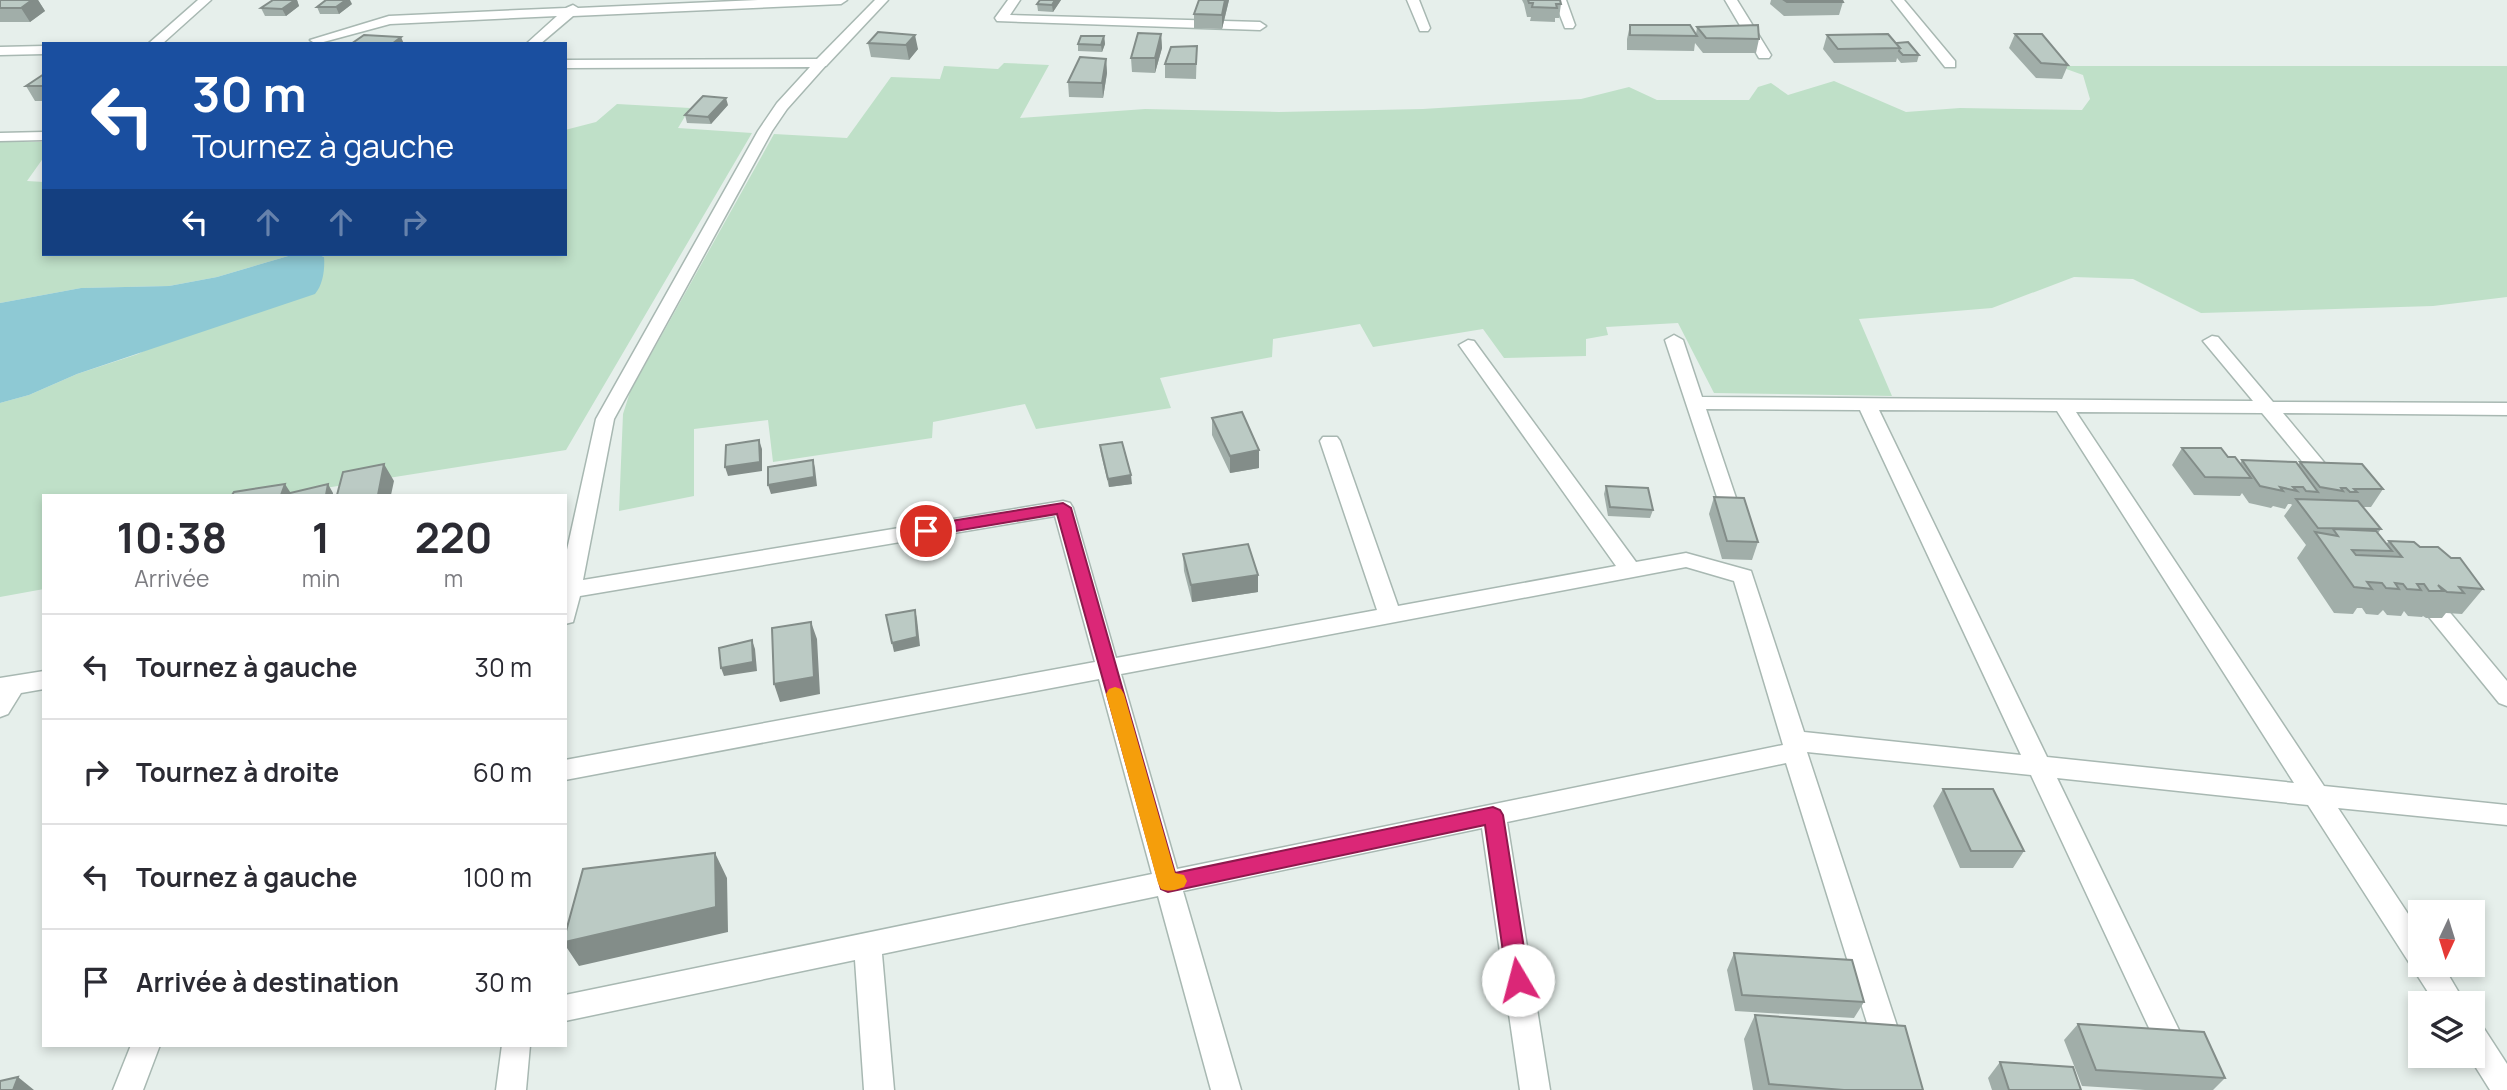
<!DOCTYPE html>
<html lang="fr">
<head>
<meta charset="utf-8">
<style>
	body { margin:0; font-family:Manrope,sans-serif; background:#f7f7f7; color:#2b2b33; height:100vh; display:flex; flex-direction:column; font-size:26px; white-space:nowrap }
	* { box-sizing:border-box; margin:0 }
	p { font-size:23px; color:#7c7c81 }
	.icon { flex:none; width:38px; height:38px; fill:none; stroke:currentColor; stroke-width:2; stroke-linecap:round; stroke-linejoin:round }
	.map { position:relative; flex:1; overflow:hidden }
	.panel { position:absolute; left:42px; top:494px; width:525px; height:553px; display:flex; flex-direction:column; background:#fff; border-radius:0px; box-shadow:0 4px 10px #0003 }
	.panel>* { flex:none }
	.guide { position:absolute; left:42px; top:42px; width:525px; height:214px; border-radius:0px; box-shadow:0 4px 10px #0003; background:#1a4fa0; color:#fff; overflow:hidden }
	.needle { width:46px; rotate:184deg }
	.buttons { position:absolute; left:2408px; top:900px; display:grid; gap:14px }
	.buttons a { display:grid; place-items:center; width:77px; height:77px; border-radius:0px; background:#fff; box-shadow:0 4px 10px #0003; font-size:35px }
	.pin { position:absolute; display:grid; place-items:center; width:60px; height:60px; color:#fff; margin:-30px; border:4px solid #fff; border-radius:50%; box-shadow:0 2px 7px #0007 }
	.me { position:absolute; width:77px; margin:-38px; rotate:352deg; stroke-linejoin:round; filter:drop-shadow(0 0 5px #0008) }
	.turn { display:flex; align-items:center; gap:24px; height:147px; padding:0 35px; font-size:32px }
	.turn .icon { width:91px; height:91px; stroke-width:2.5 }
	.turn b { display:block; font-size:49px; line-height:60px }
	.lanes { display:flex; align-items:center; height:66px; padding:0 35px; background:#0003; justify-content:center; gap:35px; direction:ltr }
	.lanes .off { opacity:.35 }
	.eta { display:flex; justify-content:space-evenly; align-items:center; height:119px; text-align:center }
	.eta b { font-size:42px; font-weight:700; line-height:49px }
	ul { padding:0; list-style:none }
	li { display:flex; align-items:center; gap:21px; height:105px; padding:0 35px; border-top:2px solid #e1e1e2 }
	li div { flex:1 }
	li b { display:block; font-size:26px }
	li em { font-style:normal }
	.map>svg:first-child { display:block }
</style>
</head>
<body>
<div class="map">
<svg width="2507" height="1090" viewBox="0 0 2507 1090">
	<rect width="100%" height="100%" fill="#e6efeb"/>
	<path fill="#bfe0c8" d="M1004,63L1049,65L1020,118L1145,109L1279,112L1423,109L1581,99L1629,87L1657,100H1749L1758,87L1771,83L1788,95L1834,81L1906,112L1960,108L2082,110L2090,99L2083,75L2058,66H2507V297L2433,306L2201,313L2133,279L2074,277L1992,308L1859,319L1892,396L1714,393L1678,323L1606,327L1608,335L1586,339V356L1504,358L1483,329L1373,347L1360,324L1273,339L1272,357L1160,378L1171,408L1036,429L1025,404L933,422L932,438L773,462L768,420L694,429V496L619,511L623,414L630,392L774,134L847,138L891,77L940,79L944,66L998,69Z
		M617,104L690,108L678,128L752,133L566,450L281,495H44V589L0,597V403L29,395L77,374L138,354L324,257L317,254H565V130L596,122Z
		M0,142H44V157L27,181L44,182V254H295L217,277L169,286L81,288L0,303Z"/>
	<path fill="#8ec9d4" d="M295,254H317L324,257C325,269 323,285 315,294L77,374L29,395L0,403V303L81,288L169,286L217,277Z"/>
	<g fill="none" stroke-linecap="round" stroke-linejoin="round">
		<defs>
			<path id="minor" d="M198,0H211L162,44H148Z
				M758,0H847L841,4L573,16L540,44H526L557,16L390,24L316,44L310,40L389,16L566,8L573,5L578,8Z
				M1008,0H1020L1010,15L1260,22L1266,26L1260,30L997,21L995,18Z
				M1407,0H1419L1430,28L1428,31H1420Z
				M1554,0H1566L1575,25L1573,28H1565Z
				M1725,0H1737L1771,55L1769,58H1759Z
				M1892,0H1904L1955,61V67H1945Z
				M44,46V54L0,55V47Z
				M821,59L828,63L787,109L772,131L614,419L583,580L1063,501L1070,503L1073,508L1116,658L1377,610L1320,441L1323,437H1337L1340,441L1398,606L1616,566L1459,345L1468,340L1474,341L1636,562L1686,553L1751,571L1804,732L2021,755L1860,410L1706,409L1736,498L1733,503H1719L1665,340L1674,335L1683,340L1702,397L2253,401L2203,341L2212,336L2218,337L2273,402L2507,403V415L2283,413L2342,484L2339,489H2325L2262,413L2076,412L2324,786L2507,805V825L2338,808L2420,932V964H2442L2465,1003H2435L2308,805L2057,778L2208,1090H2178L2031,775L1807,752L1918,1090H1888L1786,763L1507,822L1550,1090H1520L1482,828L1183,891L1241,1090H1211L1158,896L882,954L894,1090H864L855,960L565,1021V995L1152,874L1099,679L565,780V760L1095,662L1055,516L580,596L573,622L565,624V559L596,419L758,131L777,103L810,67L565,68V60ZM1879,410L2057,411L2294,783L2047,757ZM1686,567L1734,581L1783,745L1177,869L1121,674Z
				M44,132V140L0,141V133Z
				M2424,588L2432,591L2507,681V706L2499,703L2416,601L2413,596L2416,591Z
				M44,671V689L21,693L8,714L0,717V678Z
				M2473,1023L2483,1027L2507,1064V1090H2490L2468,1055H2473Z
				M131,1045H160L143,1090H113Z
				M502,1045H530L526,1090H496Z"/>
			<path id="tertiary" d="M875,0H888L826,66H816V60Z"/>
		</defs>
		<use href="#minor" stroke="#a8b8b2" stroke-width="3"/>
		<use href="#tertiary" stroke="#a8b8b2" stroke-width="3"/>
		<use href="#minor" fill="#fff" fill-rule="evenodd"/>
		<use href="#tertiary" fill="#fff" fill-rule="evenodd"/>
	</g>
	<path fill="#a1aea9" d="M0,0H38L45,11L30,22H0Z
		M273,0H297L299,6L286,16H265L261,8Z
		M1040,0H1061L1053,12L1038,11L1037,4Z
		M1199,0H1229L1222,29L1194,28V14Z
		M1522,0H1560L1561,4L1559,18H1555V22L1530,21L1531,17H1527L1524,4Z
		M1771,0H1842L1843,2L1839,15L1784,16L1770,4Z
		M352,4L339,14H320L317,7Z
		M1630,25L1696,34L1697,27L1759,39L1756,53H1703L1695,43L1694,51L1627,50V39Z
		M878,32L918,49L909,60L871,57L868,43Z
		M1161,34L1162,48L1155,73L1132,72L1131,58Z
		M2015,34L2068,65L2062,79L2036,78L2009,48Z
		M1827,35L1896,43L1919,55L1917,62L1901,63L1897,58L1896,62L1834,63L1823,49Z
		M1104,36L1105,44L1102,52L1078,51V44Z
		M1197,46L1196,79L1165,78V64Z
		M1106,59L1107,73L1103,98L1069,97L1068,82Z
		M44,74V101H35L26,86Z
		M728,105L711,124L687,123L685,115Z
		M1212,418L1259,450V468L1230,473L1212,435Z
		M1100,445L1132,484L1109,487L1101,454Z
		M2182,448L2228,457L2240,464L2242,460L2298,465L2300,462L2383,489L2371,507H2363L2381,529L2378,533L2386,544L2389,541L2483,589L2462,614L2446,613L2442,618H2426L2423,616L2422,617L2408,616L2404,611L2401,616L2387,615L2383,610L2378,615L2366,614L2362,608H2357L2353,614L2334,613L2297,558L2306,545L2284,516L2292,505L2291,504H2288L2285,509L2273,506L2271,508L2249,503L2242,493L2240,496L2194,495L2172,465Z
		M1606,486L1653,510L1650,518L1608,516L1604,494Z
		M1714,497L1758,542L1752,560L1722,559L1709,514Z
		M1183,554L1258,592L1192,602L1184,571Z
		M1943,789L2024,851L2013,868H1960L1933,806Z
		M1734,953L1864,1002L1854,1018L1735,1011L1727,970Z
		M1755,1015L1923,1090H1753L1744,1039Z
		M2078,1024L2225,1078L2213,1090H2145L2082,1086L2064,1040Z
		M2000,1062L2081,1090H1992L1988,1078Z"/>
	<path fill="#838d89" d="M32,0H38L45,11L30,22L21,8Z
		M295,0H297L299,6L286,16L282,9Z
		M346,0H350L352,4L339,14L336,7Z
		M1055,0H1061L1053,12L1052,5Z
		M1225,0H1229L1222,29V15Z
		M1161,34L1162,48L1155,73V58Z
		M915,35L918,49L909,60L906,45Z
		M1104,36L1105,44L1102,52L1101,45Z
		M401,37L404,44H392Z
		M1106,59L1107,73L1103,98L1102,83Z
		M726,98L728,105L711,124L708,117Z
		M759,440L762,449V471L728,476L725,467Z
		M1259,450V468L1230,473V456Z
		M813,460L815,468L817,486L771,494L768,485Z
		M384,464L394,481L391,495H378Z
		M1131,475L1132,484L1109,487L1108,479Z
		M285,484L292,495H281Z
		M328,484L333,493V495H326Z
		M1258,575V592L1192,602L1191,585Z
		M915,610L917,619L920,646L894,652L892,643Z
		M811,622L817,639L820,694L780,702L774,684Z
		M752,640L755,649L757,671L724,676L721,668Z
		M715,853L727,878L728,932L579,966L565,945V942Z
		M18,1077L34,1090H13Z"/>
	<path fill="#bbcac4" stroke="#838d89" stroke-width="2" d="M0,0H32L21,8H0Z
		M273,0H295L282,9L261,8Z
		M326,0H346L336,7H317Z
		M1040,0H1055L1052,5L1037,4Z
		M1199,0H1225L1222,15L1194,14Z
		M1528,0H1560L1561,4H1556L1557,8L1532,7L1533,3H1529Z
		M1784,0H1842L1843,2H1787Z
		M1630,25H1690L1697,36L1630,35Z
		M1758,25L1759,39L1706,38L1697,27Z
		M878,32L915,35L906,45L868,43Z
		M1138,33L1161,34L1155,58H1131Z
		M1888,34L1900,48L1838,49L1827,35Z
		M2015,34H2042L2068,65L2041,63Z
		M364,35L401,37L392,44H351Z
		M1081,36H1104L1101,45L1078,44Z
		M1908,42L1919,55H1903L1899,51L1900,48L1896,43Z
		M1197,46L1196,64H1165L1171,47Z
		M1080,57L1106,59L1102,83L1068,82Z
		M44,74V86H26Z
		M703,96L726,98L708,117L685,115Z
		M1242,412L1259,450L1230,456L1212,418Z
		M759,440L760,462L725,467L726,445Z
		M1122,442L1131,475L1108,479L1100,445Z
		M2182,448H2221L2228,457H2235L2251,478L2205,477Z
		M813,460L814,477L768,485V467Z
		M2242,460L2296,462L2318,492L2306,491L2303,487H2293L2297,491L2280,487L2283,491L2260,486Z
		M2300,462L2362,464L2383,489H2354L2357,492H2350L2346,488H2341L2343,491L2320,487Z
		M384,464L378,495H337L343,472Z
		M285,484L281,495H232L234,492Z
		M328,484L326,495H290V493Z
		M1606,486L1648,488L1653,510L1610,507Z
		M1714,497L1744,498L1758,542L1727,541Z
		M2296,499L2358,501L2381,529L2318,528Z
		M2333,529L2376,531L2392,551L2352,550L2356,555L2402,557L2389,541L2414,542L2420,547H2438L2451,558H2460L2483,589L2459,587L2464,593L2447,592L2438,585L2443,591H2429L2424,584H2417L2421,590L2407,589L2403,584L2395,583L2399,589L2386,588L2382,583L2367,582L2372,589L2354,587L2315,532L2338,536Z
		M1248,544L1258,575L1191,585L1183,554Z
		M915,610L917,637L892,643L886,615Z
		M811,622L814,677L774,684L772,628Z
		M752,640L753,662L721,668L719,648Z
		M1943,789H1993L2024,851H1971Z
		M715,853L716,907L565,942V935L583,869Z
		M1734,953L1852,960L1864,1002L1742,995Z
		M1755,1015L1905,1026L1923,1090H1844L1769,1084Z
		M2078,1024L2204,1032L2225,1078L2096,1070Z
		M2000,1062L2073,1067L2081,1090H2009Z
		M18,1077L13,1090H0V1081Z"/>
	<path fill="#db2777" stroke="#8e194d" stroke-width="2" d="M1063,503L1071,508L1175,873L1493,807L1500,810L1503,815L1529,980L1526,987L1518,990L1511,987L1507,980L1485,825L1168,892L1161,889L1057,514L926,536L918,531L926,525Z"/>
	<path fill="#f59e0b" d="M1115,687L1121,689L1124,694L1175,873L1184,875L1187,881L1184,887C1176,890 1170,892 1161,889L1158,883L1106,694L1109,689Z"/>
</svg>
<div class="buttons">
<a><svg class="needle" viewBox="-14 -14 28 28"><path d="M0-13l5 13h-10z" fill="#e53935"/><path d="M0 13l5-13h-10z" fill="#7c7c81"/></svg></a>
<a><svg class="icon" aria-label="layers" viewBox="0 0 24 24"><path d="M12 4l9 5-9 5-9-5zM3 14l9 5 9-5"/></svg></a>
</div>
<div class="pin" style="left:926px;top:531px;background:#d93025"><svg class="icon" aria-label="arrive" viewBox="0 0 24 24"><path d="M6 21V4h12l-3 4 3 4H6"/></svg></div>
<svg class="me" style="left:1518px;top:980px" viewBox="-20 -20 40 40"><circle r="19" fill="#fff"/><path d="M0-13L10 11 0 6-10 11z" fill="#db2777"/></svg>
<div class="guide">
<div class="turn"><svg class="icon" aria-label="left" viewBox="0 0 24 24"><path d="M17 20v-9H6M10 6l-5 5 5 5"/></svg><div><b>30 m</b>Tournez à gauche</div></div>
<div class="lanes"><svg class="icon" aria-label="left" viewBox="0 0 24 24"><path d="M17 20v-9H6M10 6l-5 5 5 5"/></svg><svg class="icon off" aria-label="ahead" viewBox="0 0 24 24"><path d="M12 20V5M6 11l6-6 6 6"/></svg><svg class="icon off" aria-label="ahead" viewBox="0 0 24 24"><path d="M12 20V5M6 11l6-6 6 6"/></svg><svg class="icon off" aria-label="right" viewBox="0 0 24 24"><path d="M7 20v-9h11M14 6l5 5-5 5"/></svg></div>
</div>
<section class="panel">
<div class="eta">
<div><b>10:38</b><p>Arrivée</p></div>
<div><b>1</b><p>min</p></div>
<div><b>220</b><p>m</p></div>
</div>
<ul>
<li><svg class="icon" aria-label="left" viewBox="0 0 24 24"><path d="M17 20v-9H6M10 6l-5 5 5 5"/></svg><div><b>Tournez à gauche</b></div><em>30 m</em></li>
<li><svg class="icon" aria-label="right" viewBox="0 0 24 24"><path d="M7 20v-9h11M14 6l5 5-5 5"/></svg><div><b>Tournez à droite</b></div><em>60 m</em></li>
<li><svg class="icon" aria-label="left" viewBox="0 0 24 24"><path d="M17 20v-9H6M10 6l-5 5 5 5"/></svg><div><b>Tournez à gauche</b></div><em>100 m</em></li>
<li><svg class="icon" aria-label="arrive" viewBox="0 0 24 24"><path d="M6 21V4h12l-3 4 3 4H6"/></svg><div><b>Arrivée à destination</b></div><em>30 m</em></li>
</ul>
</section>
</div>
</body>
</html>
